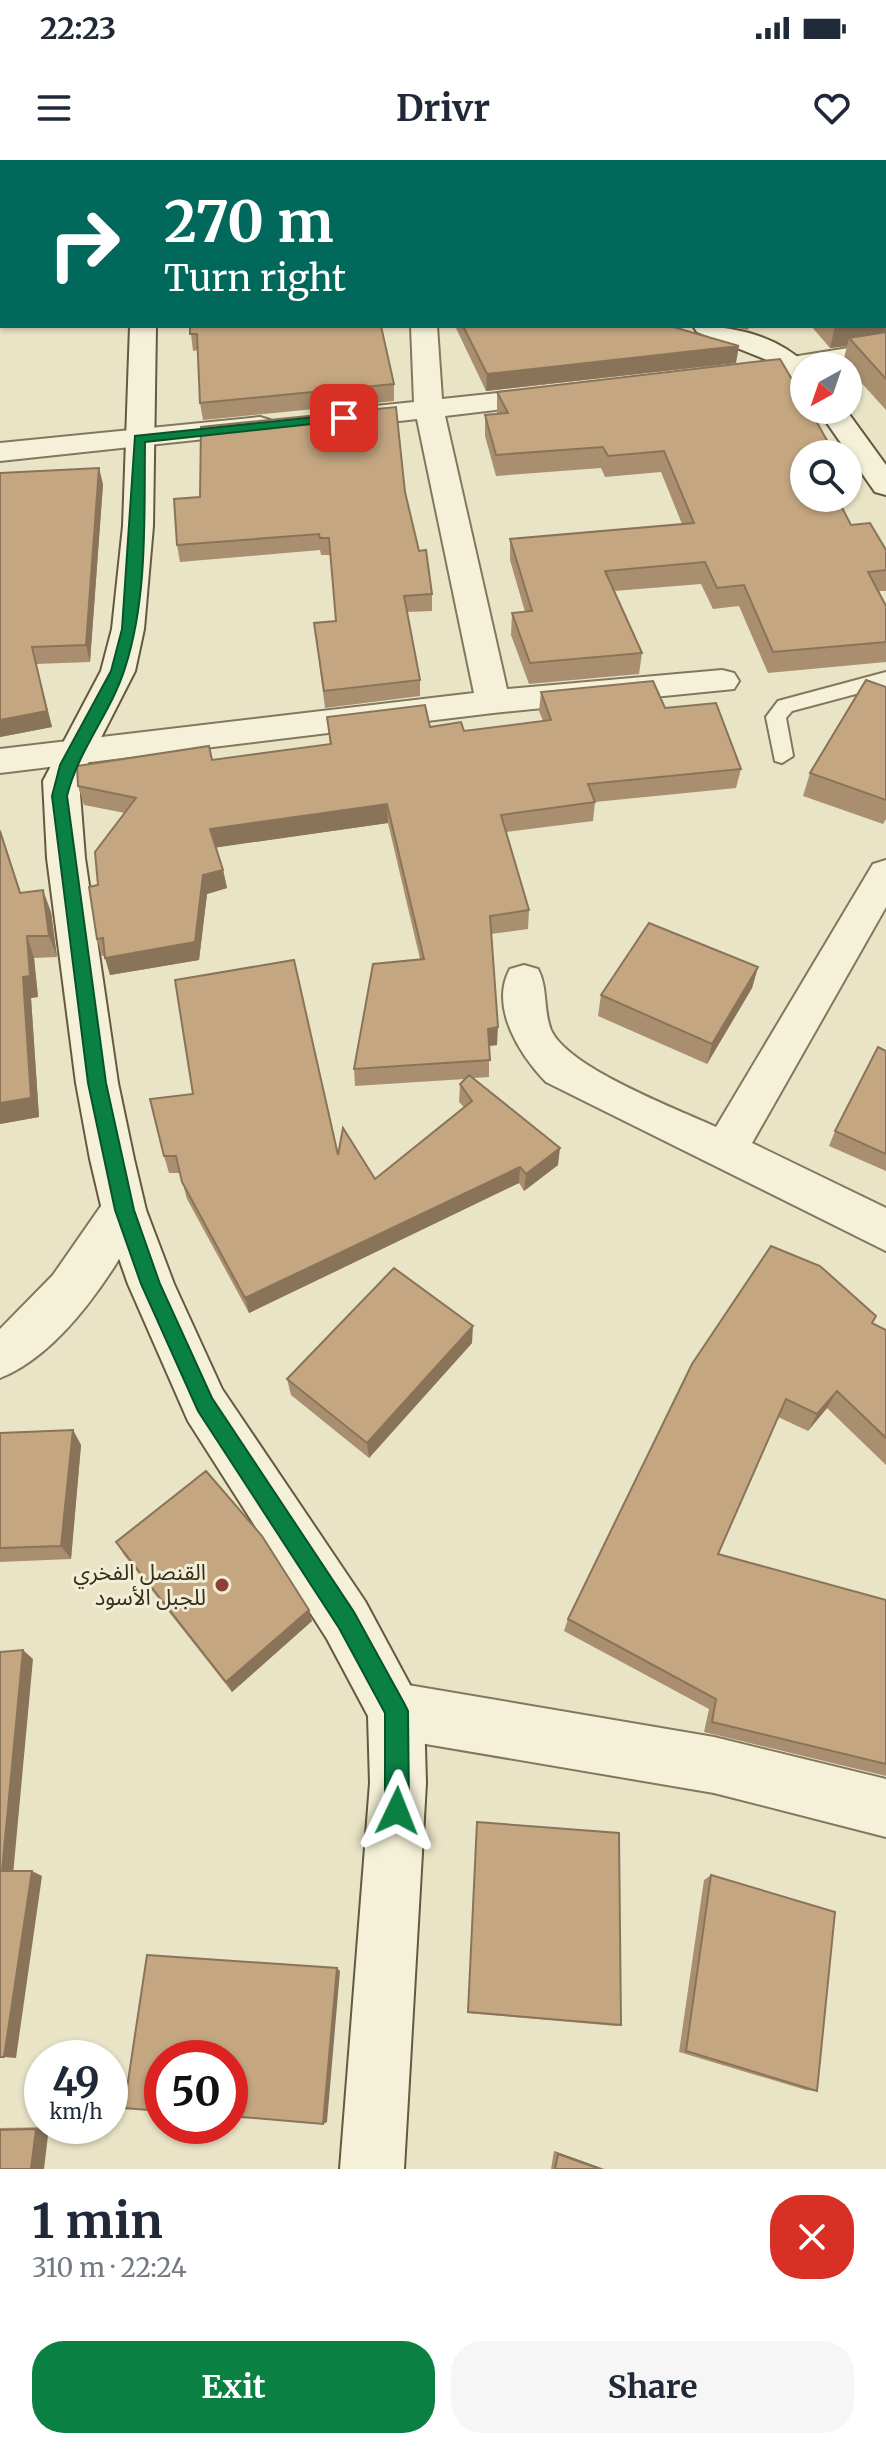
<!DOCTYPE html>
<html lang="en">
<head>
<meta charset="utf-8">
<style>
	body { margin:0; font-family:Merriweather,"Noto Sans Arabic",serif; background:#f6f6f7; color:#1f2937; height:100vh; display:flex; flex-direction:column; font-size:30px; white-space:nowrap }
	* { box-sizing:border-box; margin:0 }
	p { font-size:26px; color:#747a83 }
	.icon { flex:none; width:44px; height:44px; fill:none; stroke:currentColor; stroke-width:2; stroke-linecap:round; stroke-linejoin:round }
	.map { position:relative; height:2009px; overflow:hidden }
	.side { display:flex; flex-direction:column; background:#fff; flex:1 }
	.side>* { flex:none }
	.hud { position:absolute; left:0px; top:0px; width:886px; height:168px; box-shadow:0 2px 6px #0004; background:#00695c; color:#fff; overflow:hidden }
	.needle { width:52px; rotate:220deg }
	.controls { position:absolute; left:790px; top:192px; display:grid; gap:16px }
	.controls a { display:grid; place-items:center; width:72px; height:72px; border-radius:50%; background:#fff; box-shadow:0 2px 6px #0004; font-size:40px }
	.speed { position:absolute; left:24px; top:1880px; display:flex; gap:16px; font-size:40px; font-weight:700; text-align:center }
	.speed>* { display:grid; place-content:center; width:104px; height:104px; border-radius:50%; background:#fff; box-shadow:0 2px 6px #0004; line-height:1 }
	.speed small { font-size:20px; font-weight:400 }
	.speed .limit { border:12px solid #d22; background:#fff; color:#111 }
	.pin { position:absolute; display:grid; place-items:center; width:68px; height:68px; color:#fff; margin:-34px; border-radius:16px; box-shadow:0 4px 12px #0006 }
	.me { position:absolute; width:88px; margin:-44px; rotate:2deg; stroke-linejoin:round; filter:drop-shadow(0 0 6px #0008) }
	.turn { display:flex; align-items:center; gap:28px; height:168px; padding:0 32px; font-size:36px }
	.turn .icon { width:104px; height:104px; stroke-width:2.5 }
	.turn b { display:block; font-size:56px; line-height:68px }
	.round { display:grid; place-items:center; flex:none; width:84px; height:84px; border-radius:32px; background:#f6f6f7 }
	.overview { display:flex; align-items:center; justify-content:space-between; height:136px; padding:0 32px }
	h1 { font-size:48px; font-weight:700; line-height:60px }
	.primary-button { display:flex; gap:16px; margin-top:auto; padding:16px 32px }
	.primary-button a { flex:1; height:92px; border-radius:32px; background:#0b8043; color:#fff; font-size:32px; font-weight:700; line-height:92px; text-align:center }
	.primary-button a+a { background:#f6f6f7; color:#1f2937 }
	.status { display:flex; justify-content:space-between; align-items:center; height:56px; padding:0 40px; background:#fff; direction:ltr }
	.status svg { height:22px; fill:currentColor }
	header { display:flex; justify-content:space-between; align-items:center; height:104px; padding:0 32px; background:#fff; font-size:36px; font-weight:700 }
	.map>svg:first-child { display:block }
</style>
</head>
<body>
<div class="status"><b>22:23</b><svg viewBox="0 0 49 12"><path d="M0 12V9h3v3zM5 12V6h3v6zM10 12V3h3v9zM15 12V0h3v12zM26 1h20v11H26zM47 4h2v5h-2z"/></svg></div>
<header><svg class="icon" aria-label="menu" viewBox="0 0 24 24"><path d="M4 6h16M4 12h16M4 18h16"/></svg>Drivr<svg class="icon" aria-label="heart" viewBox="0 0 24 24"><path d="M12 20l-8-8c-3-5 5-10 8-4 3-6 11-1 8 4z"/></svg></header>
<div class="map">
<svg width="886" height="2009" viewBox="0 0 886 2009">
	<rect width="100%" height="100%" fill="#eae4c7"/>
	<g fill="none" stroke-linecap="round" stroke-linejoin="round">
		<defs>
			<path id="service" d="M886,182V192L792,207L784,202L792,197Z
				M886,512V526L792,551L786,558L793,596L782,603L775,601L766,557L778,541Z"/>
			<path id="minor" d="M411,166H437L442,239L555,227L565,229L569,235L565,241L555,243L445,256L507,529L722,510L734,513L739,521L734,529L493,553L0,613V589L474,533L417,259L337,268L327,265L323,259L327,253L337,250L414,242Z
				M260,257L270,260L274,266L270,272L0,301V283Z
				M886,700V747L752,983L886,1048V1091L546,922C520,895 489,847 510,809L524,805L538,809C548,828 543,850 551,870C568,908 677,949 716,967L873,704Z
				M124,1031L140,1036L146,1050C118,1108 62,1194 0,1218V1169L53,1115L108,1036Z"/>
			<path id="tertiary" d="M396,1523L714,1577L886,1619V1677L714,1633L396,1579L376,1571L368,1551L376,1531Z"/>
			<path id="secondary" d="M410,0H434L435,2H411Z
				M130,166H156L153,366L144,469L135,511L79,621L85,698L118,923L134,999L146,1050L174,1124L222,1229L365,1441L424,1551L426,1623L404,2009H340L370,1623L368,1556L327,1479L188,1261L128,1124L102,1050L90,999L76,923L47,698L43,621L101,511L112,469L123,366Z
				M693,166C735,166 777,176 808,206H804V225L794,223L772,202L697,172Z
				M818,250H846L886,305V335L875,332Z"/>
		</defs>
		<use href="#service" stroke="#83775e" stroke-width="4"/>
		<use href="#minor" stroke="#83775e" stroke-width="4"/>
		<use href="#tertiary" stroke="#83775e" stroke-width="4"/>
		<use href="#secondary" stroke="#655941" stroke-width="4"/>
		<use href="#service" fill="#f5f1d9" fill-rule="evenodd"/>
		<use href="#minor" fill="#f5f1d9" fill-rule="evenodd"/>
		<use href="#tertiary" fill="#f5f1d9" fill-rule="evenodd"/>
		<use href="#secondary" fill="#f5f1d9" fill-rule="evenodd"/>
	</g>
	<path fill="#a98f6f" d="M0,0H175L173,2H2Z
		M552,0H886V250L848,208V206L843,202L847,186L830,188L811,166H884V2H553Z
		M190,166L394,224V241L203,260L200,243L198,190L193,191Z
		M455,166H670L736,203L486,231Z
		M727,166H749L748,170Z
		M497,232L829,284L826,294H804L851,365L886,390V431H879L886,446V502L768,513L739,446L713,449L701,424L614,431L642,493L639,514L529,524L511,475L512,453L525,452L510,400V379L682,364L661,312L605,317L601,308L496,316L485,276V255L497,254Z
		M0,313L103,324L90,502L36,504L52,567L0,577Z
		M405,332L419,391L432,434V451L407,452L420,520V536L325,548L314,463L336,461L330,395H321L320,390L180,402L177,385Z
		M886,527V659L883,664L803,636L810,613Z
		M541,532L665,548L741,609L736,628L595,642L593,661L506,672L529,750L528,769L491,774L497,885L489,886V917L473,918L558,1005L524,1031L519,1023L249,1153L187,1039L180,1013H169L164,996L338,995L375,1019L464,947L459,942L460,924L465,919L355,926L354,909L420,799L388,663L216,687L223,710L227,728L207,734L199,800L110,815L105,796H102L97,779L98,725L125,653L84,645L78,626L212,600L330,584L327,557L464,571L543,561L539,551Z
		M0,669L21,733L51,752L57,797L34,798L38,837L31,838L39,957L0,964Z
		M758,807L752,828L707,904L598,856L601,835Z
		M886,891V1011L829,986L835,971Z
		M872,1163L886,1170V1305L827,1248L808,1271L778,1257L718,1394L886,1440V1616L704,1572L709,1549L564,1471L568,1459L692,1204Z
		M472,1183L369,1298L291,1235L287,1219Z
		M73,1270L81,1285L71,1399L0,1402V1273Z
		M116,1382L312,1461L232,1532L124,1395Z
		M477,1662L621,1865L616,1866L468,1853Z
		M711,1715L817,1931L806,1930L679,1892L704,1720Z
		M49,1967L0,2009V1968Z
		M554,1991L604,2009H551Z"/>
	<path fill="#89745a" d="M162,0H175L173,2H162Z
		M2,143V161L0,162V144Z
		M884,157H886V180L849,178L847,186L830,188L835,166H884Z
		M739,186L736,203L486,231L487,214Z
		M99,308L103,324L90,502L86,485Z
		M32,487L52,567L0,577V560Z
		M387,644L388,663L213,688L210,669Z
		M223,710L227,728L207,734L199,800L110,815L105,798L203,715Z
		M43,730L51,752L57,797L49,776Z
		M27,776L34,798L38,837L31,838L39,957L0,964V943L23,817Z
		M758,807L752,828L707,904L712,884Z
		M498,867L497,885L488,886V869Z
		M560,988L558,1005L524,1031L526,1014Z
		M520,1007L519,1023L249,1153L245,1138Z
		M473,1166L472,1183L369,1298L367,1283Z
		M837,1231L827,1248L808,1271L817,1254Z
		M73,1270L81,1285L71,1399L61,1386Z
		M309,1450L312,1461L232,1532L226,1522Z
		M23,1490L33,1499L13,1715L2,1711Z
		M32,1711L42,1716L16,1898L4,1897Z
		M337,1808L340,1811L327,1962L323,1964Z
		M49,1967L44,2009H31L36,1969Z
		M554,1991L604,2009H600L558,1994Z"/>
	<path fill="#c4a681" stroke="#89745a" stroke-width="2" d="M0,0H145L143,2H2V143L0,144V39H1L0,32Z
		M183,0H362L361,2H183Z
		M565,0H886V157H884V2H566Z
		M190,166H381L394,224L200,243L197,174H190Z
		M463,166H670L739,186L487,214Z
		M886,172V219L849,178Z
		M780,199L804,240V250H810L829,284L809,286L813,294H804V338H837L851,365L870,363L886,390V410L868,412L886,446V482L773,492L744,425L717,428L705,402L605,411L642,493L530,503L512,453L532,451L510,379L694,363L664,291L608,296L603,287L496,295L485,255L508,253L497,232Z
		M396,247L405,332L419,391L426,390L432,434L404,436L420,520L324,531L314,463L336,461L329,378H320L319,374L177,385L174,339L200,337L201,267Z
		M99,308L86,485L32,487L47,551L0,560V313Z
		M866,520L886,527V640L810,613Z
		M653,521L665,548L716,543L741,609L588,624L595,642L501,655L529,750L490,756L498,867L488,869L490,900L354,909L373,804L424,799L387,644L210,669L223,710L203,715L195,782L105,798L103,778L97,779L89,727L98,725L95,692L136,638L78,626L77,606L209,586L212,600L331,584L327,557L425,545L430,567L461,562L464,571L551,560L541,532Z
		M0,671L20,733L43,730L49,776H27L30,816L23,817L31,938L0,943Z
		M649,763L758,807L712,884L601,835Z
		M294,800L338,995L343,968L375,1019L472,941L460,924L469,915L560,988L526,1014L520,1007L245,1138L182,1022L176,996H164L150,939L193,934L175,820Z
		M878,887L886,891V994L835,971Z
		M771,1086L820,1106L876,1156L872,1163L886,1170V1278L837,1231L817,1254L786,1239L718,1394L886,1440V1604L712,1562L716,1539L568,1459L692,1204Z
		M394,1108L473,1166L367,1283L287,1219Z
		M73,1270L61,1386L0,1388V1273Z
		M206,1311L262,1376L309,1450L226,1522L116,1382Z
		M23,1490L2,1711H32L4,1897H0V1492Z
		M477,1662L619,1673L621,1865L468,1852Z
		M711,1715L835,1752L817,1931L686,1891Z
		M147,1795L337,1808L323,1964L230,1956V1898H162V1951L124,1948Z
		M36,1969L31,2009H0V1970Z
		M558,1994L600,2009H555Z"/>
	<path fill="#0b8043" stroke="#07532c" stroke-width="2" d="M344,254L350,258L348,260L145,282C144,356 148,437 125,508C111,553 79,588 67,636L106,923L134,1050L160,1124L212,1238L354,1452L404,1543L408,1551L409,1651L405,1659L397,1662L388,1659L385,1651V1553L339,1468L198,1251L141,1124L115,1050L88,923L52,636L60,605L111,511L122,469L135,276Z"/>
	<circle fill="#8c4135" stroke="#f2eed6" stroke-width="3" cx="222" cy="1425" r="8"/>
	<g text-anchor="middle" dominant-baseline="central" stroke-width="6" stroke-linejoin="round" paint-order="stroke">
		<g font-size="22" fill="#352e20" stroke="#f2eed6" text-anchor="end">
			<text x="206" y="1412">القنصل الفخري<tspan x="206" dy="25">للجبل الأسود</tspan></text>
		</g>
	</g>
</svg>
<div class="controls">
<a><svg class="needle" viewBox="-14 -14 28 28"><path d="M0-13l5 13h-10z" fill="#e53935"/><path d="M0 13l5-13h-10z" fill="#747a83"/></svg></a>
<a><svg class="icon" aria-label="search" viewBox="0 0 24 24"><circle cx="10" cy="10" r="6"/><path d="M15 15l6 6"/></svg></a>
</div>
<div class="speed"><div>49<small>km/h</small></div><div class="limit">50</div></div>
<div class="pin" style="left:344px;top:258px;background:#d93025"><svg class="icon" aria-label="arrive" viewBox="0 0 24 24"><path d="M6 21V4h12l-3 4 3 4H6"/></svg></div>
<svg class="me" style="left:397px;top:1651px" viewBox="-20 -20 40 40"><path d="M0-17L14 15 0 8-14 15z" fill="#0b8043" stroke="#fff" stroke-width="4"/></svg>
<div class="hud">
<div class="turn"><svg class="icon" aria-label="right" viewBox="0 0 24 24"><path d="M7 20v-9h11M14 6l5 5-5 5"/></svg><div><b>270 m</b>Turn right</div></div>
</div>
</div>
<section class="side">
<div class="overview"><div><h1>1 min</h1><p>310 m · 22:24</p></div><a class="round" style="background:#d93025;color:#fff"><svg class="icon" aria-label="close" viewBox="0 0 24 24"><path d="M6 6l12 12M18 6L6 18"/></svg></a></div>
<div class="primary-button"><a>Exit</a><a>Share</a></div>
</section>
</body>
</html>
